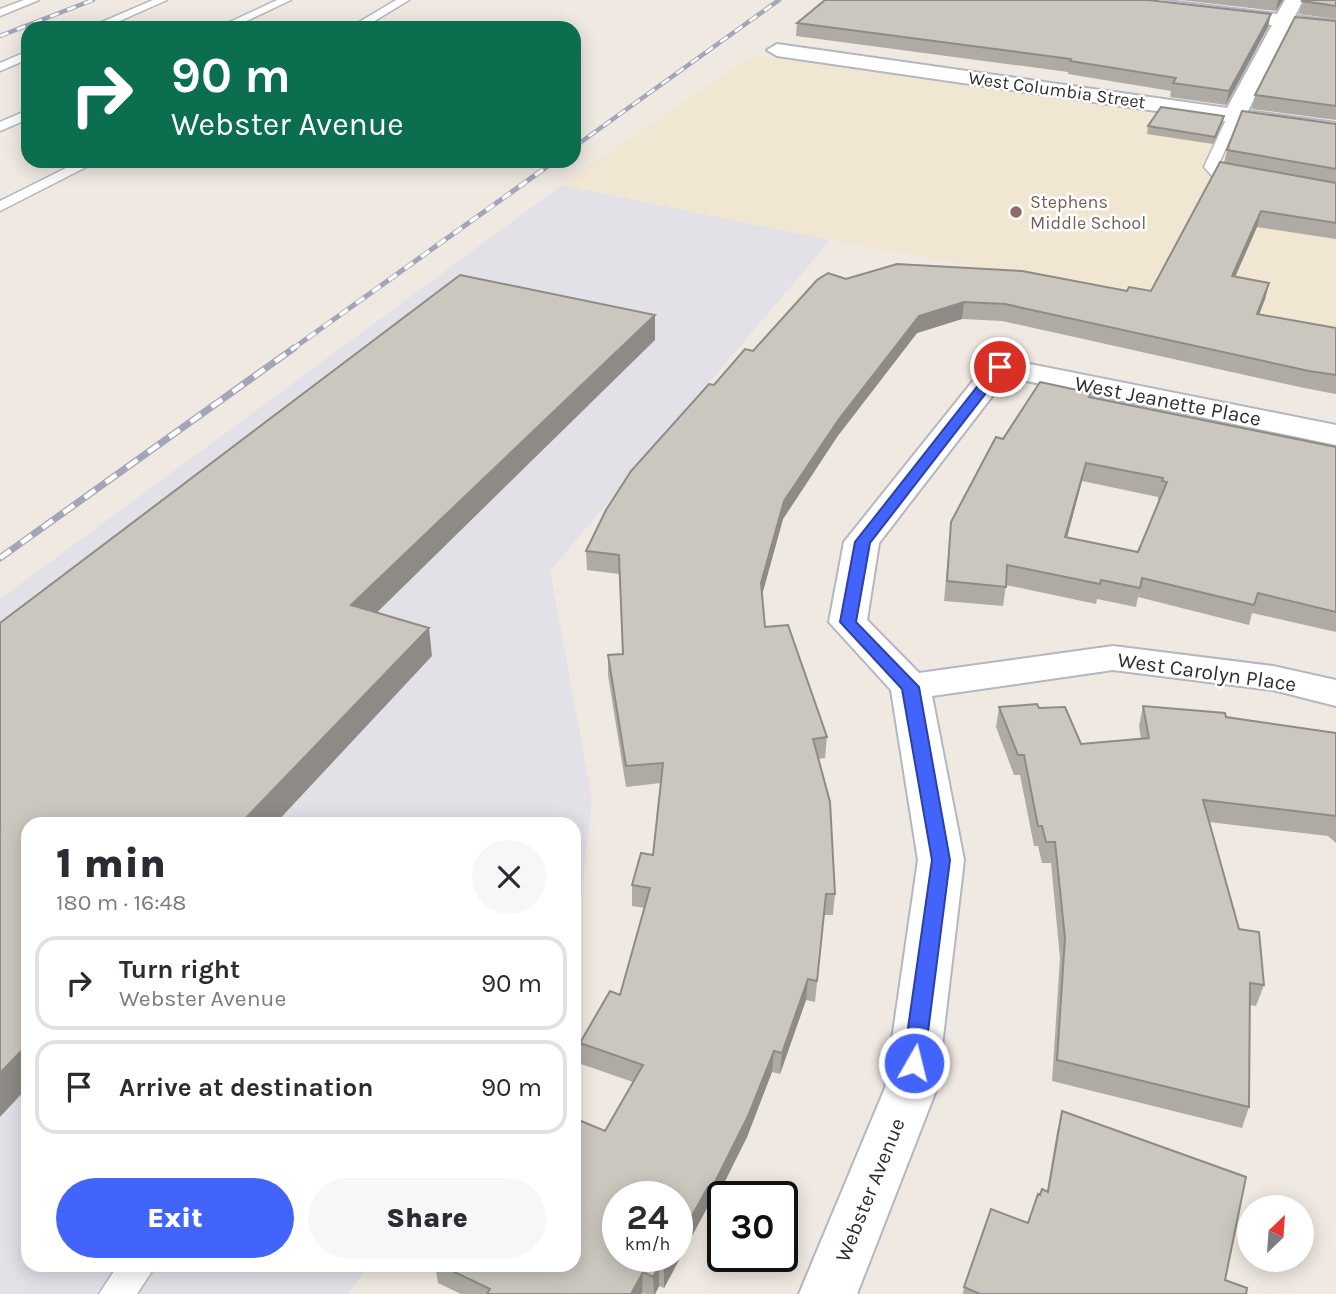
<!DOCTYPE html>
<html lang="en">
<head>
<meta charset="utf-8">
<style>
	body { margin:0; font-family:Karla,sans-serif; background:#f7f7f7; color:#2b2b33; height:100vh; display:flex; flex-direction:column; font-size:26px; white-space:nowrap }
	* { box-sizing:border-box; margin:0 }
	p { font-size:23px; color:#7c7c81 }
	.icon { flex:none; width:38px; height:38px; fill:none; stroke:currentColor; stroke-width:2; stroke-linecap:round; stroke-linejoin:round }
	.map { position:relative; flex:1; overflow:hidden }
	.side { position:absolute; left:21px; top:817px; width:560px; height:455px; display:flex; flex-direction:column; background:#fff; border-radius:21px; box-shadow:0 4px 18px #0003 }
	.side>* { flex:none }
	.hud { position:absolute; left:21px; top:21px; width:560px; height:147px; border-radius:21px; box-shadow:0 4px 18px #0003; background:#0b6e4f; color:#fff; overflow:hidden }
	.needle { width:46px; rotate:25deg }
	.buttons { position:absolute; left:1237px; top:1195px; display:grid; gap:14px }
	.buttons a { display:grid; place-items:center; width:77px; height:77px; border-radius:50%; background:#fff; box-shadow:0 4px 18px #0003; font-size:35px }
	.speed { position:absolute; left:602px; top:1181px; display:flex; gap:14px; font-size:35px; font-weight:700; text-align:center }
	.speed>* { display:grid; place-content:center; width:91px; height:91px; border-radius:50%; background:#fff; box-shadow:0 4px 18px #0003; line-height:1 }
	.speed small { font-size:18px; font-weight:400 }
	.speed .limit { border:4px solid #111; border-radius:10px; background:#fff; color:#111 }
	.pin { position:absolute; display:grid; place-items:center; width:60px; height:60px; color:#fff; margin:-30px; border:4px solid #fff; border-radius:50%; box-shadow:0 2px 7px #0007 }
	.me { position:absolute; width:77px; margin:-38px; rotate:8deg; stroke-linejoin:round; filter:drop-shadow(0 0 5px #0008) }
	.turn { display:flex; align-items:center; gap:24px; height:147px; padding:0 35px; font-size:32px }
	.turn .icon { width:91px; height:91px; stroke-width:2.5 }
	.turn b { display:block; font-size:49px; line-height:60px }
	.round { display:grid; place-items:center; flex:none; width:74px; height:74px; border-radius:37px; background:#f7f7f7 }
	.overview { display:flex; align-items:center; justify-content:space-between; height:119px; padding:0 35px }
	h1 { font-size:42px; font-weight:800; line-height:52px }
	.button { display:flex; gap:14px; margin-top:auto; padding:14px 35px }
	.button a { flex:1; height:80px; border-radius:42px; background:#4264fb; color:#fff; font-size:28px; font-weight:800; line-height:80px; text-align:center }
	.button a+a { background:#f7f7f7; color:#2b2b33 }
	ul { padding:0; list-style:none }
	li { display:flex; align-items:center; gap:21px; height:94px; margin:0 14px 10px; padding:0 21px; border:4px solid #e1e1e2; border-radius:21px }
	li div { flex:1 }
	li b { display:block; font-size:26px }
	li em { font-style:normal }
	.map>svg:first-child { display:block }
</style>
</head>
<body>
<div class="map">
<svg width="1336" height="1294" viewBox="0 0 1336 1294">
	<rect width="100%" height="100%" fill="#efe9e1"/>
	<path fill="#e3e1e8" d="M562,185L830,240L550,571L592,798L574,961V824H28V1265H368L348,1294H0V599Z"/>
	<path fill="#f0e6d1" d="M754,55L1336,140V333L830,240L562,185Z"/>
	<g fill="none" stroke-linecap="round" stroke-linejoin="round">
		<defs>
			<path id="service" d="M24,0H39L0,16V9Z
				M153,0H167L104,28H88Z
				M277,0H291L232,28H217Z
				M396,0H409L363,28H349Z
				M28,51V59L0,71V63Z
				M28,110V119L0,131V122Z
				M1229,113L1240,116L1218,166L1250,175V181L1212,176L1204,167Z
				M80,161H98L0,211V201Z
				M118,1265H156L137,1294H99Z"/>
			<path id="minor" d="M1104,0H1159L1277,14L1285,0H1303L1295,16L1336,21V33L1290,27L1248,111L1336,123V137L777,56L767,50L777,44L1227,108L1272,25L1113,6Z
				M1000,358L1336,425V445L1007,377L879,543L867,620L919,673L1113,646L1273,666L1336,680V706L1273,690L1113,670L932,696L964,860L937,1088L857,1294H799L885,1088L918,860L891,690L829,622L844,542L989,361Z"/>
		</defs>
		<use href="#service" stroke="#b4b7c1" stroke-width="3"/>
		<use href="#minor" stroke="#b4b7c1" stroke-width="4"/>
		<use href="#service" fill="#fff" fill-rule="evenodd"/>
		<use href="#minor" fill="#fff" fill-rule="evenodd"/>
		<defs>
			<path id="rail-far2" d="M0,36L93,0
				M574,147L779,0"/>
			<path id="rail-far1" d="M291,350L555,161"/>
			<path id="rail" d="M0,558L294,348"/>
		</defs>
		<use href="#rail-far2" stroke="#a3a6b8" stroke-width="4.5"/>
		<use href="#rail-far1" stroke="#a3a6b8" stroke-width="5"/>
		<use href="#rail" stroke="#a3a6b8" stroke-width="7"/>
		<use href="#rail-far2" stroke="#fff" stroke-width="2.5" stroke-dasharray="9" stroke-linecap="butt"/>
		<use href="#rail-far1" stroke="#fff" stroke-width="3.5" stroke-dasharray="10" stroke-linecap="butt"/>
		<use href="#rail" stroke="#fff" stroke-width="4.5" stroke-dasharray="13" stroke-linecap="butt"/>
	</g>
	<path fill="#afaba4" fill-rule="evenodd" d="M1181,0H1283L1276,11Z
		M1303,0H1336V19L1299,14Z
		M1336,21V120L1252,109L1255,95Z
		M797,23L1268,27L1226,105L1170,97L1171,91L1068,74V72L796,36Z
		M1222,123L1213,144L1147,134L1148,126Z
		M1336,124V239L1257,227L1235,277L1269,283L1265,299L1259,314L1336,328V394L1304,388L1002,321L962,319L917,333L837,437L783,519L762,595L765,627L827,737L825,758L818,759L835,894L833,915H824L815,1002L806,1000L780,1074L772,1072L747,1137L711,1209L707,1208L664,1288L659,1286L655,1294H646L643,1293L642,1294H461L438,1283L435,1265H574L605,1131L633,1082L581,1064L580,1043L620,995L645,908L632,906V885L653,855L661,783L626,787L608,675V655L623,654L619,574L587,570L586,551L714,385L753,351L846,279L1151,291L1224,163L1227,150Z
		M1090,398L1336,447V632L1252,613L1249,625L1138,597L1136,607L1097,599L1096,604L1006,585L1003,606L944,601L951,522L1003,439ZM1082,481L1158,497V499L1159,500L1138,552L1067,538Z
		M1143,706L1336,733V843L1328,836L1209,822L1239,929L1264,985L1256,1006L1250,1005L1249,1107L1242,1128L1052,1081L1060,958L1051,863H1042L1038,846H1034L1020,775H1014L996,727L999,707L1039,708L1081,744L1141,739L1139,726Z
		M1062,1111L1225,1280L1246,1294H963L964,1287L1028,1223L1040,1195L1047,1191L1057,1132Z"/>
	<path fill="#8e8b86" d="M1278,0H1283L1276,11Z
		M1271,14L1268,27L1226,105L1229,91Z
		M1224,116L1222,123L1213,144L1215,137Z
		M1261,211L1257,227L1228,293L1232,276Z
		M1269,283L1265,299L1253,331L1257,314Z
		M964,302L962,319L917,333L837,437L783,519L760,602L761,583L784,501L839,419L919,316Z
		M655,315V340L356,633L351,605Z
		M1086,463L1082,481L1062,556L1065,537Z
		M429,628L432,656L275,824H240Z
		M808,979L806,1000L780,1074L782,1053Z
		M28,1044V1087L0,1117V1073Z
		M774,1051L772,1072L747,1137L711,1209L712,1188Z
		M708,1187L707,1208L664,1288V1268L670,1256H677V1243Z
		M659,1266V1286L655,1294H654L653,1277Z
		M643,1272L642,1294H631Z"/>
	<path fill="#cbc7bf" stroke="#8e8b86" stroke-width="2" fill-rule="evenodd" d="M825,0H1148L1271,14L1229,91L1173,83L1176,78L1070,61L1071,59L797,23Z
		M1303,0H1336V6L1302,1Z
		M1295,17L1336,21V106L1255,95Z
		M1161,107L1224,116L1215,137L1148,126Z
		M1242,111L1336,124V169L1227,150Z
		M1220,162L1336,183V223L1261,211L1232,276L1269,283L1257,314L1336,328V375L1309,371L1005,304L964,302L919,316L839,419L784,501L761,583L765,627L788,625L827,737L813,739L830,802L835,894H826L817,981L808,979L782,1053L774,1051L748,1116L712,1188L708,1187L677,1243V1197H618V1256H670L664,1268L659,1266L653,1277L643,1272L631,1294H487L490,1289L440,1265H574V1118L605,1131L643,1065L580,1043L610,991L620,995L650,888L632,885L641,853L653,855L663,763L626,766L608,655L623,654L619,555L586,551L606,510L631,471L709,384L714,385L745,349L753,351L817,280L828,273L846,279L897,264L1022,271L1127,291L1129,287L1151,291Z
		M460,275L655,315L351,605L429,628L240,824H28V1044L0,1073V623Z
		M1040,382L1091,393L1089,397L1336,447V612L1258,593L1254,605L1142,578L1140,588L1101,580L1100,584L1007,565L1006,587L947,581L951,522L996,437L1003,439ZM1086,463L1163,478L1162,481L1167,482L1138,552L1065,537Z
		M1037,704L1039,708L1065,707L1081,744L1149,738L1143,706L1225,713L1226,717L1336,733V816L1203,800L1239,929L1259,932L1264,985L1250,983L1249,1107L1057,1060L1065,938L1055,842H1046L1042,826H1038L1024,755H1018L999,707Z
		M1062,1111L1246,1177L1225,1280L1247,1288L1246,1294H980L964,1287L991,1209L1028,1223L1038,1194L1040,1195L1042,1189L1048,1192Z"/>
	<path fill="#4264fb" stroke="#2b41a3" stroke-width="2" d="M995,364L1006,367L870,543L856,622L919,687L950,860L924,1063L921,1069L914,1072L906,1069L903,1063L932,860L902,689L840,622L855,542Z"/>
	<circle fill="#8d6e63" stroke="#fff" stroke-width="2.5" cx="1016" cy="212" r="7"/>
	<g text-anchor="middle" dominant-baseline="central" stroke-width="5" stroke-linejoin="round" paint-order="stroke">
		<g font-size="18" fill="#2e2e2e" stroke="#fff">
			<text transform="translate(1057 90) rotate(8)">West Columbia Street</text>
		</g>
		<g font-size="18" fill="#785e54" stroke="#fff" text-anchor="start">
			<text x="1030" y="202">Stephens<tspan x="1030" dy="21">Middle School</tspan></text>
		</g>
		<g font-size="21" fill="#2e2e2e" stroke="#fff">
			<text transform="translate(1168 401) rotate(11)">West Jeanette Place</text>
			<text transform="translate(1207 672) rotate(8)">West Carolyn Place</text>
			<text transform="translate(870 1190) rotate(-68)">Webster Avenue</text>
		</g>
	</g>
</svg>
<div class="buttons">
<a><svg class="needle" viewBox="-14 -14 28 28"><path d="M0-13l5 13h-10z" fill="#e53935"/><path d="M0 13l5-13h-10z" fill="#7c7c81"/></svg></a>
</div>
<div class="speed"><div>24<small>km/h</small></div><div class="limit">30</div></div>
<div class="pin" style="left:1000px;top:367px;background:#d93025"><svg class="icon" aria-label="arrive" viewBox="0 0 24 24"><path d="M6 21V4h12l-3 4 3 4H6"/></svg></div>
<svg class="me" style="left:914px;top:1063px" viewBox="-20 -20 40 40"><circle r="17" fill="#4264fb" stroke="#fff" stroke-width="3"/><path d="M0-11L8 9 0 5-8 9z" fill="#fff"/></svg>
<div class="hud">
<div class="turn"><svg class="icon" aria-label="right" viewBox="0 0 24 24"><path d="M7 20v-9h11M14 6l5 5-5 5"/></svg><div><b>90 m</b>Webster Avenue</div></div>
</div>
<section class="side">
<div class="overview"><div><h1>1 min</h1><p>180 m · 16:48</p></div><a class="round"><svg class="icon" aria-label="close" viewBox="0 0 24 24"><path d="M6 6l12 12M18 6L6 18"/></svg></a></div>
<ul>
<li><svg class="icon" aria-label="right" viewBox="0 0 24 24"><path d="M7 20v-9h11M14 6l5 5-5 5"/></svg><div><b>Turn right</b><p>Webster Avenue</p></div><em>90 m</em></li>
<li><svg class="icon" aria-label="arrive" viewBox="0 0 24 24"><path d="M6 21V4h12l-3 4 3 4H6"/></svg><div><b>Arrive at destination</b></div><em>90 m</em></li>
</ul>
<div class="button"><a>Exit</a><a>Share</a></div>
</section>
</div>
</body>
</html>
